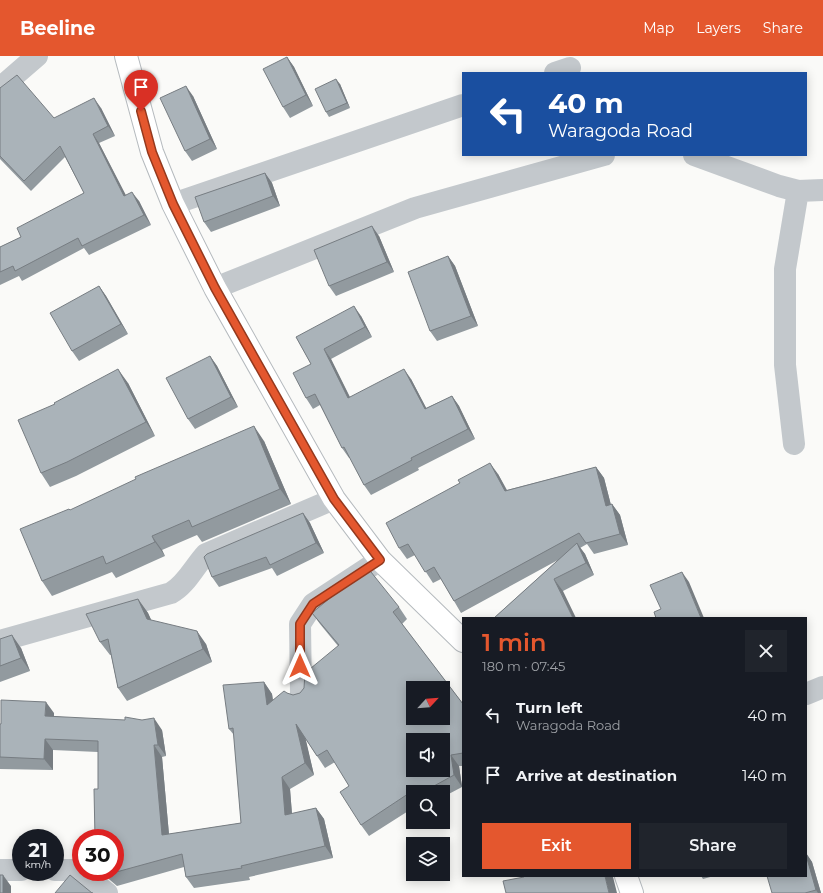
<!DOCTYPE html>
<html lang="en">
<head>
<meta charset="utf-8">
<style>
	body { margin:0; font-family:Montserrat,sans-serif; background:#20242c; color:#f1f3f6; height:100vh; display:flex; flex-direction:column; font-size:15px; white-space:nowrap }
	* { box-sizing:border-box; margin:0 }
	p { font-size:13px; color:#9ea1a6 }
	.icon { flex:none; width:22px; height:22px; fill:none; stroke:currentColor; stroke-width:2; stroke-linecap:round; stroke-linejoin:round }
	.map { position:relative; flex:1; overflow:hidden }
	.details { position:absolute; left:462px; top:561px; width:345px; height:260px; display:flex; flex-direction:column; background:#171b24; border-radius:0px; box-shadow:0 2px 10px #0003 }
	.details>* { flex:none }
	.hud { position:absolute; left:462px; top:16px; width:345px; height:84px; border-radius:0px; box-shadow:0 2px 10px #0003; background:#1a4fa0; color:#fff; overflow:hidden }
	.needle { width:26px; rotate:64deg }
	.controls { position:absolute; left:406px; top:625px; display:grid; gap:8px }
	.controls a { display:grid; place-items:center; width:44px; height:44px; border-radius:0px; background:#171b24; box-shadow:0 2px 10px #0003; font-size:20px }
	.speed { position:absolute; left:12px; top:773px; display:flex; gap:8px; font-size:20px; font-weight:700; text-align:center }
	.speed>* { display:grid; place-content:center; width:52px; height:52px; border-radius:50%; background:#171b24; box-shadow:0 2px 10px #0003; line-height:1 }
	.speed small { font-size:10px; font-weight:400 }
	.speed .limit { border:6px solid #d22; background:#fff; color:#111 }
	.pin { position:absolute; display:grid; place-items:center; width:34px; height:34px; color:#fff; margin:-41px -17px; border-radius:50% 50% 50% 0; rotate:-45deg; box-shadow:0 0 4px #0007 }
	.pin .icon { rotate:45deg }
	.me { position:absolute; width:44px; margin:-22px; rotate:0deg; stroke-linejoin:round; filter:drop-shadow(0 0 3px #0008) }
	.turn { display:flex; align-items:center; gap:14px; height:84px; padding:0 20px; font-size:18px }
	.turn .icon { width:52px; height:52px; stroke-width:2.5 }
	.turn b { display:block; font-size:28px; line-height:34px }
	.round { display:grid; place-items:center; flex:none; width:42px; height:42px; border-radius:0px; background:#20242c }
	.summary { display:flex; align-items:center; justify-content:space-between; height:68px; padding:0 20px }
	h1 { font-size:24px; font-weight:600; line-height:30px; color:#e4572e }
	.button { display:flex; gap:8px; margin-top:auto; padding:8px 20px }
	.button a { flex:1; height:46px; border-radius:0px; background:#e4572e; color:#fff; font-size:16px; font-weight:600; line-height:46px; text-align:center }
	.button a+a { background:#20242c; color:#f1f3f6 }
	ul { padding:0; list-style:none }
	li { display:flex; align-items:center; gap:12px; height:60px; padding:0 20px }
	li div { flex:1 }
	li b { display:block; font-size:15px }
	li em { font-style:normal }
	header { display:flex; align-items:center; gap:24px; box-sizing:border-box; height:56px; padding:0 20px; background:#e4572e; color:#fff }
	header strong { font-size:19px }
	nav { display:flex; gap:22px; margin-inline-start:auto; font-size:14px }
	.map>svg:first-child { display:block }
</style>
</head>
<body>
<header>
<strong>Beeline</strong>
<nav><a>Map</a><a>Layers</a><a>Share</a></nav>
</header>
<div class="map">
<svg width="823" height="837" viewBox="0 0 823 837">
	<rect width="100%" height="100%" fill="#fafaf8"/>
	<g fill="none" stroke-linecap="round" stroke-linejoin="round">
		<defs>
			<path id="primary" d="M126,0L152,96L173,148L215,232L334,443L380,504L463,585
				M626,820L632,837"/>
		</defs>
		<use href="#primary" stroke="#b5babe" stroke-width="24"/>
		<path stroke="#c3c8cc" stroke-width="22" d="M555,17L570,12
			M0,32L37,0
			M694,99L779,130L798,135L823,134
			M173,148L463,49
			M215,232L415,152L604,99
			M794,388L785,309V213L798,135
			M0,585L171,537C186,529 194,511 206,498L334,443
			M301,638L300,568L313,548L380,504
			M806,638L823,631
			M0,814H21
			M55,814H78L107,837"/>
		<use href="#primary" stroke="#fff" stroke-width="22"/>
	</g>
	<path fill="#929a9f" d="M287,1L294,11L313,50L290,62L283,51Z
		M340,28L350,52L329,61L326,56Z
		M0,32L54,62L101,52L115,80L99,87L125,139L139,145L151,169L89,199L84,192L22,225L19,220L0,229V191L21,181L84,137L65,101L31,135L0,103Z
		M193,40L217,93L192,105L185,95Z
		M265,117L272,127L280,150L211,176L204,166Z
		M379,180L394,216L336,240L329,230Z
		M448,200L455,210L478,270L437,285L430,275Z
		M99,230L106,240L128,278L79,305L72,295Z
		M361,260L372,281L331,303L350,341L411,323L426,352L452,340L459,350L475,383L418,412L419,414L371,439L364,429L350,402H349L342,392L320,349L313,353L306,342L311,308L296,281Z
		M210,300L217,310L238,351L195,373L188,363Z
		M128,327L155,380L76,420L50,431L41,417Z
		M264,385L291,448L202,486L197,479L162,494L165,500L116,522L112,516L52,540L42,525Z
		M596,411L604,422L611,449L612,448L620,459L628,489L594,498L587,488L580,492L585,498L594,519L563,535L494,562L558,504L461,557L454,545L441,523L433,527L415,499L407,503L399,492L498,418L507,434Z
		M303,457L310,467L324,497L277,520L272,512L219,531L212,521Z
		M138,543L148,557L151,564L206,588L212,606L127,645L118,632L111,599H110L100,586Z
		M399,551L407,563L402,568L463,648V710H459L462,731L443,741V736H413V752L369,780L361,769L349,730L335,706L325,712L305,682L314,719L290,733L292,758L316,752L324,763L333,802L249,821L250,824L194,832L186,821L184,811L117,830L103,818L102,816H115L98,733V696L53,694V714L0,713V668L54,657V660L162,674L166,700L162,701L169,778L241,767L234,679L229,673L264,626L272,638L273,644L287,637L293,639L300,637L338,590L320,568L312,557Z
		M0,583L21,592L30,615L0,626Z
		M806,797L812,806L821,837H772L806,820Z
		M701,820H714L703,823Z"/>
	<path fill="#777d82" d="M287,1L294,11L313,50L306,39Z
		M336,23L340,28L350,52L347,47Z
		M186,30L193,40L217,93L210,83Z
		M94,42L101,52L115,80L108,70Z
		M93,78L99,87L131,149L124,140Z
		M265,117L272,127L280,150L273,140Z
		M132,136L139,145L151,169L144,159Z
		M372,170L379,180L394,216L387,206Z
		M448,200L455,210L478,270L471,260Z
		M99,230L106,240L128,278L121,268Z
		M354,250L361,260L372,281L365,271Z
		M324,293L331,303L355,352L348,342Z
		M210,300L217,310L238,351L231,341Z
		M118,313L128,327L155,380L146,366Z
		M404,313L411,323L432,363L425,353Z
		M452,340L459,350L475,383L468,373Z
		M254,370L264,385L291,448L280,433Z
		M490,407L498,418L513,446L505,435Z
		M596,411L604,422L614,461L606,450Z
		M612,448L620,459L628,489L620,478Z
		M303,457L310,467L324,497L316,487Z
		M152,480L162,494L165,500L155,486Z
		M577,487L585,498L594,519L586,507Z
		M682,516L689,526L704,562H701Z
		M554,523L563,535L576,562H573Z
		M138,543L148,557L157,576L147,563Z
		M197,575L206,588L212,606L203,593Z
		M12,579L21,592L30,615L21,602Z
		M264,626L272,638L275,661L267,649Z
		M46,646L54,657V672L45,660Z
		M154,662L162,674L166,700L158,689Z
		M296,668L305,680L314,719L305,707Z
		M45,683L53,694V714L44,703Z
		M154,689L162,701L170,790L162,779Z
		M451,699L459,710L462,731L454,719Z
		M282,721L290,733L293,771L285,759Z
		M316,752L324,763L333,802L325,790Z
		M806,797L812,806L821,837H818L816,834L806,799Z
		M3,819L11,830V837H3Z
		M605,820H613V821L617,837H609Z"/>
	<path fill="#aab3b9" stroke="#777d82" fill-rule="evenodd" d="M287,1L306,39L283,51L263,13Z
		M17,19L54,62L94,42L108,70L93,78L124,140L132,136L144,159L82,190L78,182L15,215L13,210L0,216V191L21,181L17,172L84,137L60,90L24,125L0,100V32Z
		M336,23L347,47L326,56L315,33Z
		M186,30L210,83L185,95L160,42Z
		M265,117L273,140L204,166L195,141Z
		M372,170L387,206L329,230L314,194Z
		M448,200L471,260L430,275L408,216Z
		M99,230L121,268L72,295L50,257Z
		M354,250L365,271L324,293L348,342L404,313L425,353L452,340L468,373L411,402L412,404L364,429L344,391L342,392L315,338L306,342L293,317L311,308L296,281Z
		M210,300L231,341L188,363L166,322Z
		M118,313L146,366L67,406L41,417L18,364L55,348L54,347Z
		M254,370L280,433L192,471L189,464L152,480L155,486L106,508L103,500L42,525L20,473L69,453L70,454L136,423L135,421Z
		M490,407L505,435L596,411L606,450L612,448L620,478L586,487L579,477L454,545L434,511L425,516L408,488L399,492L386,467L460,427L458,424Z
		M303,457L316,487L270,509L266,501L212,521L204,501L207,498Z
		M577,487L586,507L554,523L573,562H494Z
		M367,511L399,551L393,556L463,648V697L451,699L454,719L423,736L420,730L361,769L340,736L349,730L327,694L317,700L296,668L305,707L282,721L285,759L316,752L325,790L241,810L242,812L186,821L182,798L109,818L106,816H115V782H95L94,733H98V685L45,683L44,703L0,701V668H1V644L46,646L45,660L125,664V661L142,664L154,662L158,689H154L162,779L241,767L233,672L229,673L223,629L264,626L267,649L284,635L287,637L293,639L300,637L304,632L305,617L339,589L312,557ZM413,632H443V662H413ZM413,684H443V714H413Z
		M682,516L701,562H656L654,556L661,553L650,529Z
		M138,543L147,563L197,575L203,593L118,632L108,583L100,586L86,558Z
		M12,579L21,602L0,610V583Z
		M806,799L816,834L805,837H772L767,820H806Z
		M0,819H3V837H0Z
		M70,819L92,837H93H55Z
		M524,820H605L609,837H506L503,825L524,821Z"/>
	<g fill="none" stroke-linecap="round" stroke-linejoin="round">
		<defs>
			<path id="route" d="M141,55L152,96L173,148L215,232L334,443L380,504L313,548L300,568V610"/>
		</defs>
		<use href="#route" stroke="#94391e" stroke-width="10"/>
		<use href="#route" stroke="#e4572e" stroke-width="7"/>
	</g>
</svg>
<div class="controls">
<a><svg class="needle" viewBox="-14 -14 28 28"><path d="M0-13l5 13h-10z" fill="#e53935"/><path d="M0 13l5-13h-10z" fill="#9ea1a6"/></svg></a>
<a><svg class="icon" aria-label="sound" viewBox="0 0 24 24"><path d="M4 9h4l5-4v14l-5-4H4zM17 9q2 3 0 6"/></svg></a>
<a><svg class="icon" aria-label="search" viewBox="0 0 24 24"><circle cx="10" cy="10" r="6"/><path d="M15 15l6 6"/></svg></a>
<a><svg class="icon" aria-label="layers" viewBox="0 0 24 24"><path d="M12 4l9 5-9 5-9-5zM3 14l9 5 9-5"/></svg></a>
</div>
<div class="speed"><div>21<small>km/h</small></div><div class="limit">30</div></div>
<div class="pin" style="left:141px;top:55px;background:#d93025"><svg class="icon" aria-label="arrive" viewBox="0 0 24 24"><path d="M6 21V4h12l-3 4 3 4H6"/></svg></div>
<svg class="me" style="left:300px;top:610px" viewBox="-20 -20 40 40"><path d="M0-17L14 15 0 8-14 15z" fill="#e4572e" stroke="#fff" stroke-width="4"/></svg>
<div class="hud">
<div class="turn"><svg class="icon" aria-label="left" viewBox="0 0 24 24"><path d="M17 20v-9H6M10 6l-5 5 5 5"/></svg><div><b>40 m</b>Waragoda Road</div></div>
</div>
<section class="details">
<div class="summary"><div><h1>1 min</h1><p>180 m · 07:45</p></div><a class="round"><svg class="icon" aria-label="close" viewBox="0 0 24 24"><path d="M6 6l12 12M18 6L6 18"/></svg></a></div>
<ul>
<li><svg class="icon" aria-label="left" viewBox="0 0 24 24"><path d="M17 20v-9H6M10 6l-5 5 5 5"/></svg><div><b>Turn left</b><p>Waragoda Road</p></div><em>40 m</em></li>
<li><svg class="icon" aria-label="arrive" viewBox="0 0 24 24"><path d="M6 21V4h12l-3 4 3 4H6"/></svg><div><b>Arrive at destination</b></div><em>140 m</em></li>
</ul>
<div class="button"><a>Exit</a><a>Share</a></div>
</section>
</div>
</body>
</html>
